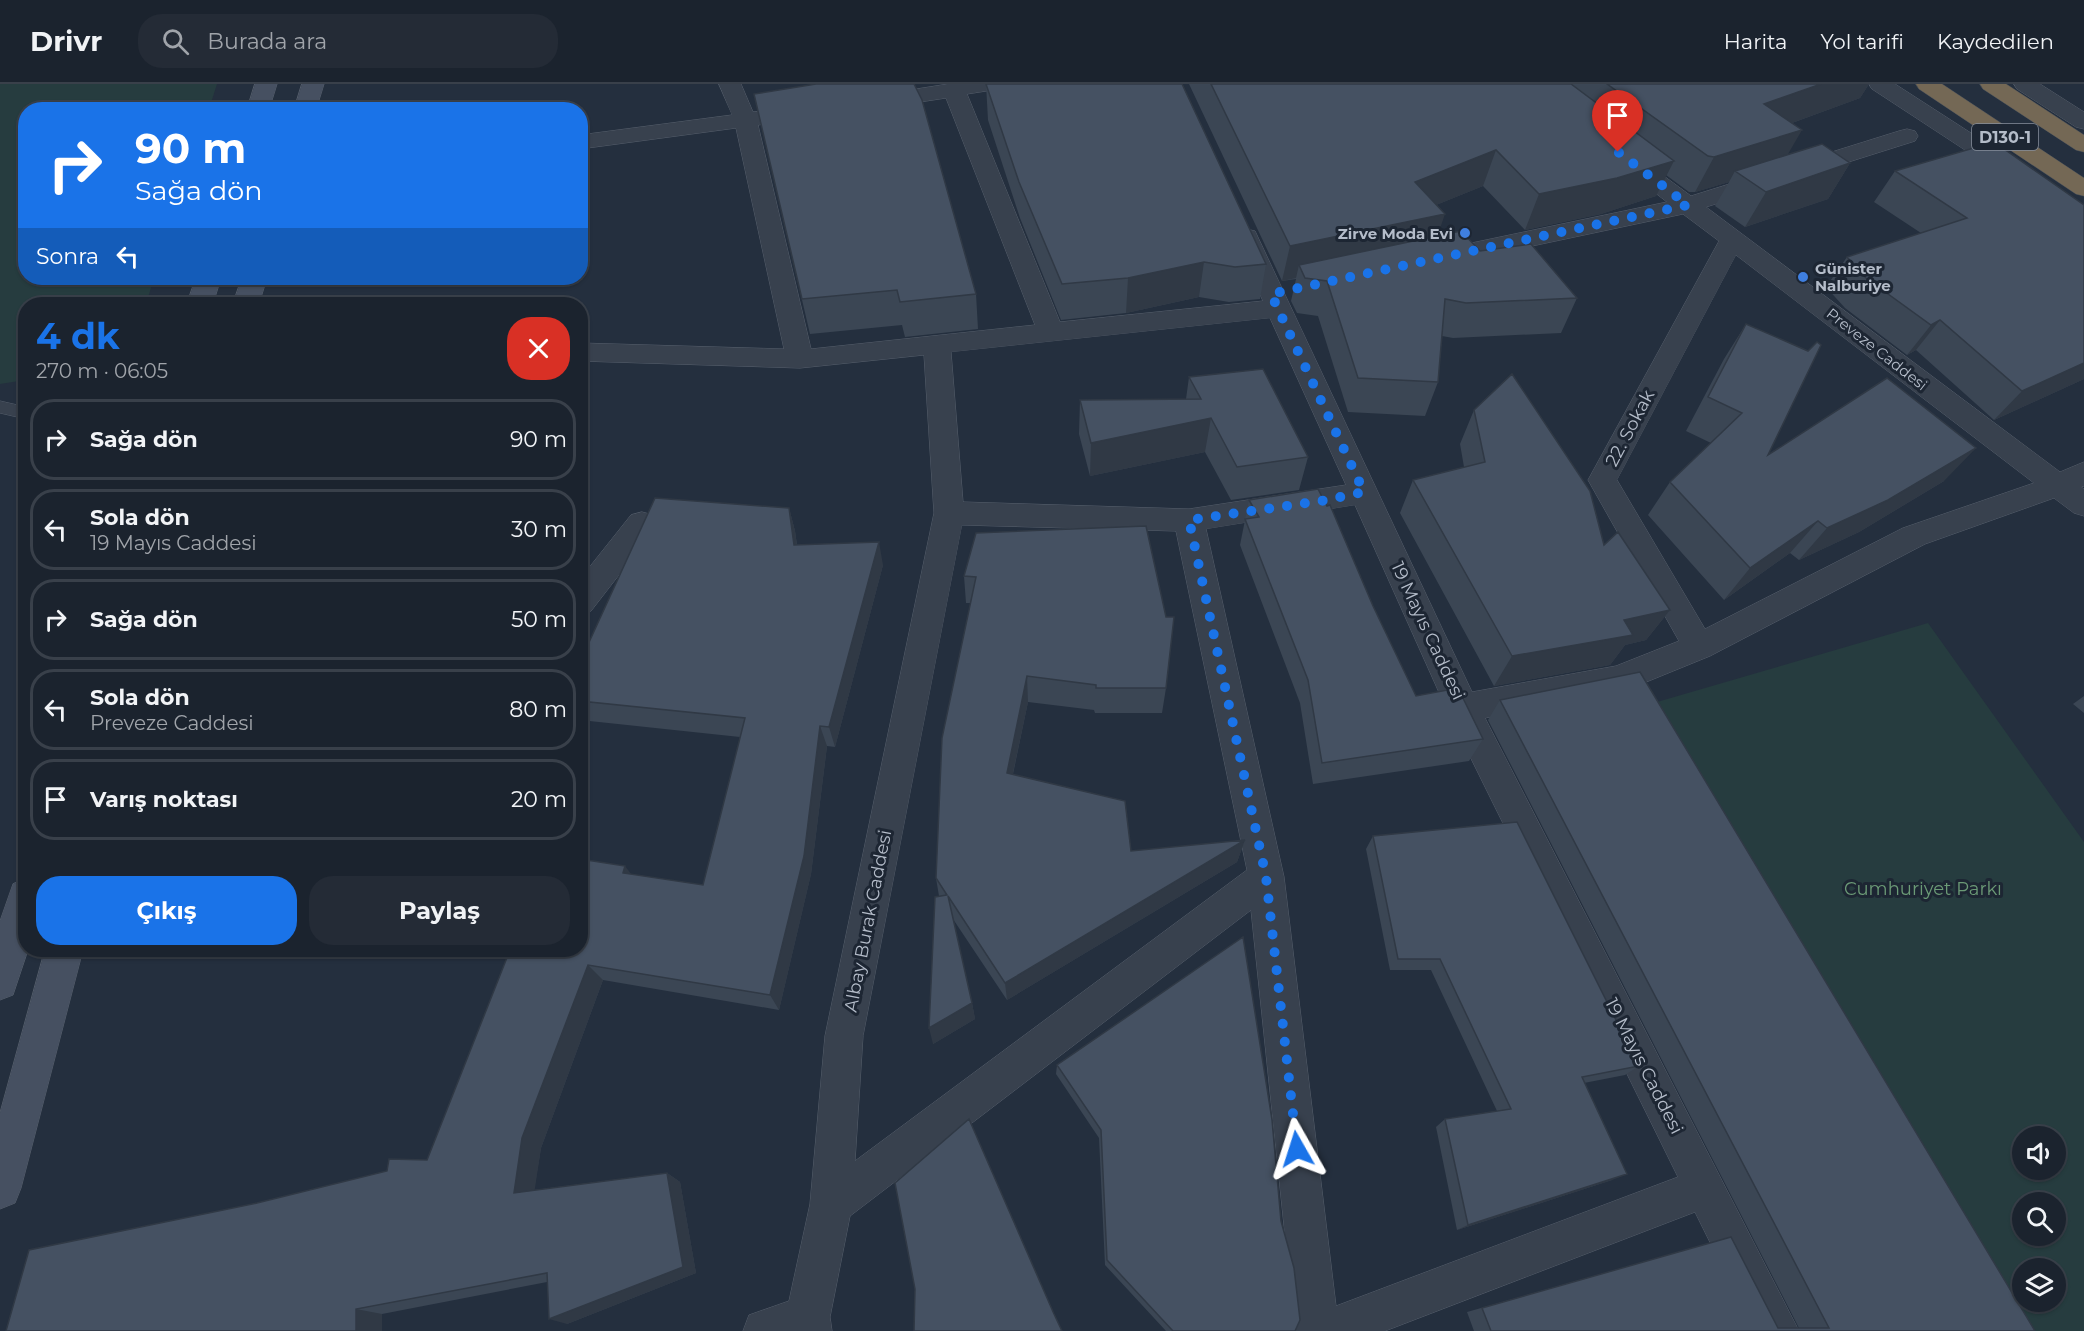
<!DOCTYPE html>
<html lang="tr">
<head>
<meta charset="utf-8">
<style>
	body { margin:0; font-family:Montserrat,sans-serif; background:#242b36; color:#f1f3f6; height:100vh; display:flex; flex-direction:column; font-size:22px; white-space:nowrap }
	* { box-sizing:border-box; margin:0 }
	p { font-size:20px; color:#a0a4aa }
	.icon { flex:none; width:33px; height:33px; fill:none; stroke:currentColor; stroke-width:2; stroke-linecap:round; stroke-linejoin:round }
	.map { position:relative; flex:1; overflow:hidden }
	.details { position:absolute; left:18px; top:213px; width:570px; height:660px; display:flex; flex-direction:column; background:#1b232e; border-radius:24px; box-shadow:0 2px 4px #0004,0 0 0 2px #39404a }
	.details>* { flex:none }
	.banner { position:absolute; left:18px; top:18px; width:570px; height:183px; border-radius:24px; box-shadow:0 2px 4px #0004,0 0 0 2px #39404a; background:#1a73e8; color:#fff; overflow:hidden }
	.controls { position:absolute; left:2012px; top:1042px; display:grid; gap:12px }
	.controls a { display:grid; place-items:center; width:54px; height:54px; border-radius:50%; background:#1b232e; box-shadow:0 2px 4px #0004,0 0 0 2px #39404a; font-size:30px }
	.pin { position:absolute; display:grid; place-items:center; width:51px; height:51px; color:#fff; margin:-62px -26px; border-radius:50% 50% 50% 0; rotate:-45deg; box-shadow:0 0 6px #0007 }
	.pin .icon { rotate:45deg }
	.me { position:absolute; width:66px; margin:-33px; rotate:354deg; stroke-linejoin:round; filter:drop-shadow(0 0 4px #0008) }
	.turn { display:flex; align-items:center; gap:21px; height:126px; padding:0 18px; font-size:27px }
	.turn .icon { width:78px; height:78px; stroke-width:2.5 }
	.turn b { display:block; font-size:42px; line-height:51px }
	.then { display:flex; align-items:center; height:57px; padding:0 18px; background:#0003; gap:12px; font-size:22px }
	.round { display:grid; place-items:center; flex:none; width:63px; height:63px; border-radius:24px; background:#242b36 }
	.summary { display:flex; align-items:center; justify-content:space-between; height:102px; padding:0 18px }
	h1 { font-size:36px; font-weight:700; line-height:45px; color:#1a73e8 }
	.action { display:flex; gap:12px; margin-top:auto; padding:12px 18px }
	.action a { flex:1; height:69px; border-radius:24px; background:#1a73e8; color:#fff; font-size:24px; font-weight:700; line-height:69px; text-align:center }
	.action a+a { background:#242b36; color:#f1f3f6 }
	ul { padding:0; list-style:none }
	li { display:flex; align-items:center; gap:18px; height:81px; margin:0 12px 9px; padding:0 6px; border:3px solid #39404a; border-radius:24px }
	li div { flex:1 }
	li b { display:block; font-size:22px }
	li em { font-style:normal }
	header { display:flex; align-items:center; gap:36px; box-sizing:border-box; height:84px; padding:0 30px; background:#1b232e; border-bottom:2px solid #39404a }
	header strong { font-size:28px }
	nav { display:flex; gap:33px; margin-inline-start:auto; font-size:21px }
	.search { width:420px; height:54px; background:#242b36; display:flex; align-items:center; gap:15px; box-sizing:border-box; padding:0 21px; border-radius:24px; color:#a0a4aa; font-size:22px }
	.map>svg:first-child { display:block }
</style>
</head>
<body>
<header>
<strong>Drivr</strong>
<div class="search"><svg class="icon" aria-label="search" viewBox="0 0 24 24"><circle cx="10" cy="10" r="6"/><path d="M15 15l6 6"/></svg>Burada ara</div>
<nav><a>Harita</a><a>Yol tarifi</a><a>Kaydedilen</a></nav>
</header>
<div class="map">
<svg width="2084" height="1247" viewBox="0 0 2084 1247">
	<rect width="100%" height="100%" fill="#242f3e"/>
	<path fill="#263c3f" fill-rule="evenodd" d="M0,0H217L209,25L26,26V194H154L146,220H26L25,296L0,300Z
		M1928,539L2084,758V1247H1998L1633,625ZM2022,1053H2055V1086H2022ZM2022,1119H2055V1152H2022ZM2022,1185H2055V1218H2022Z"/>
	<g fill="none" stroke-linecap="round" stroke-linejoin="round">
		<defs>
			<path id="lane" d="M0,317L26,323V335L0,329Z"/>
			<path id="street" d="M719,0H741L753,28L802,21L810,23L813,28L810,33L758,41L811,265L1035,241L946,14L874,25L866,23L863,18L866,13L948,0H1002L999,5L967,10L1060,238L1263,217L1234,153L1237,147L1246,145L1255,147L1472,608L1616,582L1679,557L1588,396L1719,157L1683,130L1433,183L1424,181L1420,175L1424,169L1667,118L1618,80L1614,75L1618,70L1626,68L1634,70L1691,112L1899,47L1907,45L1915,47L1918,52L1915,57L1706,123L2060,388L2084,378V402L2081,403L2084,405V432L2074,429L2054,414L1925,460L1710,572L1629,605L1485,634L1799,1247H1754L1695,1128L1385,1247H1295L1251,826L850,1132L830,1233L832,1247H743L749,1231L789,1217L810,1120L825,952L934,429L924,271L800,284L580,277V259L784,265L736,44L580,65V51L732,31ZM1736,171L2034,399L1903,444L1705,545L1617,396ZM1270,234L1346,401L1189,425L963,418L951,268ZM1355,421L1446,624L1678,1093L1336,1222L1284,793L1206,445ZM962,441L1176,447L1247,786L855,1077L863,952Z
				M1869,0H1895L2084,122V141L2075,138L1872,5Z
				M2014,0H2040L2084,28V45L2076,43L2017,5Z
				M642,428L653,431L657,439L653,447L591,527L580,530V495L631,431Z"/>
			<path id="secondary" d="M255,0H277L269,26H247Z
				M302,0H324L316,26H294Z
				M196,194H221L213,220H187Z
				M242,194H267L259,220H233Z
				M26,795V866H28L13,911L0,916V837L13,800Z
				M45,866H83L21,1104L15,1119L0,1125V1029Z"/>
			<path id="highway" d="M1916,0H1942L2084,94V112L2076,110L1919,5Z
				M1980,0H2006L2084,51V68L2076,66L1983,5Z"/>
		</defs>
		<use href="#lane" stroke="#565f6c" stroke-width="1"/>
		<use href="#street" stroke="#565f6c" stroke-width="1"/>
		<use href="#secondary" stroke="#565f6c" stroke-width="1"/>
		<use href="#highway" stroke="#434c59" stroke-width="1"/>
		<use href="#lane" fill="#38414e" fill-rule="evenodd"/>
		<use href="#street" fill="#38414e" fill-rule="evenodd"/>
		<use href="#secondary" fill="#465061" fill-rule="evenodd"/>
		<use href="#highway" fill="#746855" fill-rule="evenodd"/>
	</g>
	<path fill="#3b4654" d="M986,0L1266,180L1260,215L1229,218L1199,213L1126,229L1061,236L1020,134L988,36Z
		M1189,0H1869L1860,14L1792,39L1787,71L1850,79L1828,115L1745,143L1715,122L1729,98L1695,108H1689L1666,91L1656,112L1601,130L1525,146L1483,102L1436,121L1437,152L1480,167L1577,214L1561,249L1453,254L1442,252L1438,298L1425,332L1348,328L1318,232L1297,229L1291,217L1296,195L1282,197Z
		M754,10L976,210L978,245L905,253L902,241L810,250Z
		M1895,87L2084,121V295L1994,336L1916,266L1907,271L1845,224L1826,203L1847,173L1921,149L1874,118Z
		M1746,240L1768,371L1944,397L1859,448L1799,476L1790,469L1724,516L1648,431L1670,398L1711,359L1686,347L1724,275Z
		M1189,293L1308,373L1299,406L1231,416L1205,368L1090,392L1079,350L1080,316L1186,315Z
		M1474,326L1604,461L1670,526L1646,556L1625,561L1610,581L1494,602L1400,429L1413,396L1464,383L1460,360Z
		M1249,416L1373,522L1416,612L1483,655L1469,677L1313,700L1300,619L1240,461Z
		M789,424L795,447L797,461L883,481L835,663L827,662L811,790L779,926L603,896L541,1064L534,1106L667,1089L680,1098L696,1189L567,1240L547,1198L382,1230V1247H6L257,1119L387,1087L427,1076L631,790L703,801L740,653L580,636V578Z
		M976,449L1166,604L1162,629H1095L1094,626L1028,618L1013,690L1131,767L1245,756L1237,778L1007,916L953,835L972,919L975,935L933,960L939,812L936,794L971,519H966L964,492Z
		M2084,612V629L2073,620Z
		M1500,616L2035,1247H1474L1467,1228L1731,1153L1778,1244H1799L1488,636Z
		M1373,752L1639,982L1625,991L1584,999L1612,1096L1457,1146L1436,1043L1445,1035L1497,1027L1431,886H1390L1366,765Z
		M1057,981L1281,1137L1295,1247H1166L1105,1181L1099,1054L1056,990Z"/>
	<path fill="#303945" d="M1821,0H1869L1860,14L1745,56L1764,20Z
		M1802,46L1781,82L1735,87L1729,98L1695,108L1714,73Z
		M1496,66L1483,102L1404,134L1415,98Z
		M1674,77L1656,112L1601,130L1525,146L1539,110Z
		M1850,79L1828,115L1745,143L1766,108Z
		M1445,130L1433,165L1299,181L1296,194L1282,197L1290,162Z
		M1204,178L1199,213L1126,229L1128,194Z
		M1940,236L1916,266L1907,271L1931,241Z
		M2084,279V295L1994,336L2022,307Z
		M1211,334L1205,368L1090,392L1091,359Z
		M1976,364L1944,397L1859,448L1799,476L1827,444Z
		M789,424L795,447L800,484L794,461Z
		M1818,437L1790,469L1724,516L1750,484Z
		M879,458L883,481L835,663L829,643Z
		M1670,526L1646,556L1625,561L1610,581L1494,602L1512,572L1624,536Z
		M1027,592L1028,618L1008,712L1007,689Z
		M820,642L827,662L811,790L779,926L770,911Z
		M1245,756L1237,778L1007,916L1005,899Z
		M625,782L638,799L623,789Z
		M588,881L603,896L541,1064L533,1117L514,1109L522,1054Z
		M972,919L975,935L933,960L929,944Z
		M667,1089L680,1098L696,1189L567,1240L549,1235Z
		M1627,1090L1612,1096L1457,1146L1468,1141Z
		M356,1225L382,1230V1247H356Z"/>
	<path fill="#455162" stroke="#303945" stroke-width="1.5" d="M816,0H914L922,16L976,210L900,218L897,206L802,215L754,10Z
		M986,0H1182L1266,180L1235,183L1204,178L1128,194L1062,200L1019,98Z
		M1211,0H1571L1674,77L1617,94L1539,110L1496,66L1415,98L1445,130L1290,162Z
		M1607,0H1821L1764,20L1802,46L1714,73L1708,72Z
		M1994,58L2084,121V279L2022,307L1940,236L1931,241L1866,194L1847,173L1967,134L1895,87Z
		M1822,60L1850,79L1766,108L1735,87Z
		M1461,147L1480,167L1531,160L1577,214L1466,219L1445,215L1438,298L1358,294L1327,197L1305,194L1299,181Z
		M1746,240L1808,267L1817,258L1821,261L1768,371L1887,294L1976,364L1888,416L1827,444L1818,437L1750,484L1670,398L1742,329L1708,313Z
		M1263,285L1308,373L1237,383L1211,334L1091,359L1080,316L1201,315L1189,293Z
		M1512,290L1590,407L1604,461L1618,448L1670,526L1624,536L1633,551L1512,572L1413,396L1485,378L1474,326Z
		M1318,405L1327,422L1330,421L1373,522L1416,612L1458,604L1483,655L1322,679L1308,596L1245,435L1259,433L1249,416Z
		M655,414L789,424L794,461L879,458L829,643L820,642L804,772L770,911L588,881L522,1054L514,1109L667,1089L683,1183L549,1235L547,1189L356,1225V1247H6L29,1166L257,1119L387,1087L389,1075L427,1076L510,866H580V775L625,782L623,789L703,801L745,634L580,617V578Z
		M1146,442L1166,533H1174L1166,604H1096V601L1027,592L1007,689L1125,717L1131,767L1245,756L1005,899L948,812L972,919L929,944L935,813L947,811L936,794L942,654L976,493L964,492L976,449Z
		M1640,588L2035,1247H1491L1482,1224L1731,1153L1778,1244H1829L1500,616Z
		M1517,738L1639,982L1582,993L1627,1090L1468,1141L1445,1035L1511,1025L1440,875H1398L1373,752Z
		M1243,853L1272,1036L1281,1137L1294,1184L1300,1236L1295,1247H1173L1107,1176L1101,1046L1057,981Z
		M969,1035L1054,1230L1062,1247H914L915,1205L895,1099Z"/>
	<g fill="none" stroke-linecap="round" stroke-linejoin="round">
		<path stroke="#1a73e8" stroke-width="10" stroke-dasharray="0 18" d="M1297,1065L1266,793L1189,436L1321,417L1364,408L1271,210L1688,121L1618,68"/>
	</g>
	<g fill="#3f7fe0" stroke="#1d2633" stroke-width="2">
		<circle cx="1465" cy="149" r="6"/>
		<circle cx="1803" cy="193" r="6"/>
	</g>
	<g text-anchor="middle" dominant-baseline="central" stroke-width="6" stroke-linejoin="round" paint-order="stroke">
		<g font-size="15" font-weight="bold" fill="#b4bcc9" stroke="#1d2633" text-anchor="end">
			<text x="1453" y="149">Zirve Moda Evi</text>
			<text x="1815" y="184" text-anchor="start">Günister<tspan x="1815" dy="17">Nalburiye</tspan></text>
		</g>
		<g font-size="15" fill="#b4bcc9" stroke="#1d2633">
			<text transform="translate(1877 265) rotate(38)">Preveze Caddesi</text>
		</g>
		<rect fill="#1d2633" stroke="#878f9c" stroke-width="1.5" x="1972" y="40" width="66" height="26" rx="4.5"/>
		<g font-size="16" font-weight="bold" fill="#b4bcc9">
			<text x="2005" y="53">D130-1</text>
		</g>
		<g font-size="18" fill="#b4bcc9" stroke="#1d2633">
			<text transform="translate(1630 344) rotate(-62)">22. Sokak</text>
			<text transform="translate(1428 547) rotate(65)">19 Mayıs Caddesi</text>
			<text transform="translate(868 837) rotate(-79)">Albay Burak Caddesi</text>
			<text transform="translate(1644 982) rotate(63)">19 Mayıs Caddesi</text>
		</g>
		<g font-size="18" fill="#6b9a76" stroke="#1d2633">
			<text x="1923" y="805">Cumhuriyet Parkı</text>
		</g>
	</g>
</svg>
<div class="controls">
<a><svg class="icon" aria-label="sound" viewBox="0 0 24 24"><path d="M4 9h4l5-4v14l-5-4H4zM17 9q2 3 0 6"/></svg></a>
<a><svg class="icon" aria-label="search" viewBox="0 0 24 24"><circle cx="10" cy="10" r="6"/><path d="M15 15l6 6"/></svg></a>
<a><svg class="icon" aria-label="layers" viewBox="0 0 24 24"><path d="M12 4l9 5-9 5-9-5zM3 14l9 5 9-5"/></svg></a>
</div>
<div class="pin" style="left:1618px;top:68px;background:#d93025"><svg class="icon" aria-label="arrive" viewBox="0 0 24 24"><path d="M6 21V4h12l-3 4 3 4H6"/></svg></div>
<svg class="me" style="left:1297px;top:1065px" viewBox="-20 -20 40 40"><path d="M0-17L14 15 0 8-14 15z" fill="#1a73e8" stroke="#fff" stroke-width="4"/></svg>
<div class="banner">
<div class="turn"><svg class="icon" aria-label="right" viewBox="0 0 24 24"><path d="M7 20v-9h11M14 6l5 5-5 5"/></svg><div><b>90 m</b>Sağa dön</div></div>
<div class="then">Sonra<svg class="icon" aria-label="left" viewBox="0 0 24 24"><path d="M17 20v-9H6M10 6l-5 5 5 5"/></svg></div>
</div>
<section class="details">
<div class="summary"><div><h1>4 dk</h1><p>270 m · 06:05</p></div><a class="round" style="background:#d93025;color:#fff"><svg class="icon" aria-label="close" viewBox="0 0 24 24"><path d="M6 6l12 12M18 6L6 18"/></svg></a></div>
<ul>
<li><svg class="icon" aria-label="right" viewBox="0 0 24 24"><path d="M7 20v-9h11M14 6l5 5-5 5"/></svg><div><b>Sağa dön</b></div><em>90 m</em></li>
<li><svg class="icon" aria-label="left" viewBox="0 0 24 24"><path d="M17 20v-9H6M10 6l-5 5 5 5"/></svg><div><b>Sola dön</b><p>19 Mayıs Caddesi</p></div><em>30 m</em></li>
<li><svg class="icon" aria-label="right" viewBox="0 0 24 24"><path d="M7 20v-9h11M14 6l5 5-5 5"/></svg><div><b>Sağa dön</b></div><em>50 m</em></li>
<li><svg class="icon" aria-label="left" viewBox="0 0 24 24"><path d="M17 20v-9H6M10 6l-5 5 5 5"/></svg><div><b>Sola dön</b><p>Preveze Caddesi</p></div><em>80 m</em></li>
<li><svg class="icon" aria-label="arrive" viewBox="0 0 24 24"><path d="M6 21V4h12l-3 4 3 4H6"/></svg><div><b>Varış noktası</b></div><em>20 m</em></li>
</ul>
<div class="action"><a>Çıkış</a><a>Paylaş</a></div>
</section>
</div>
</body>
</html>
